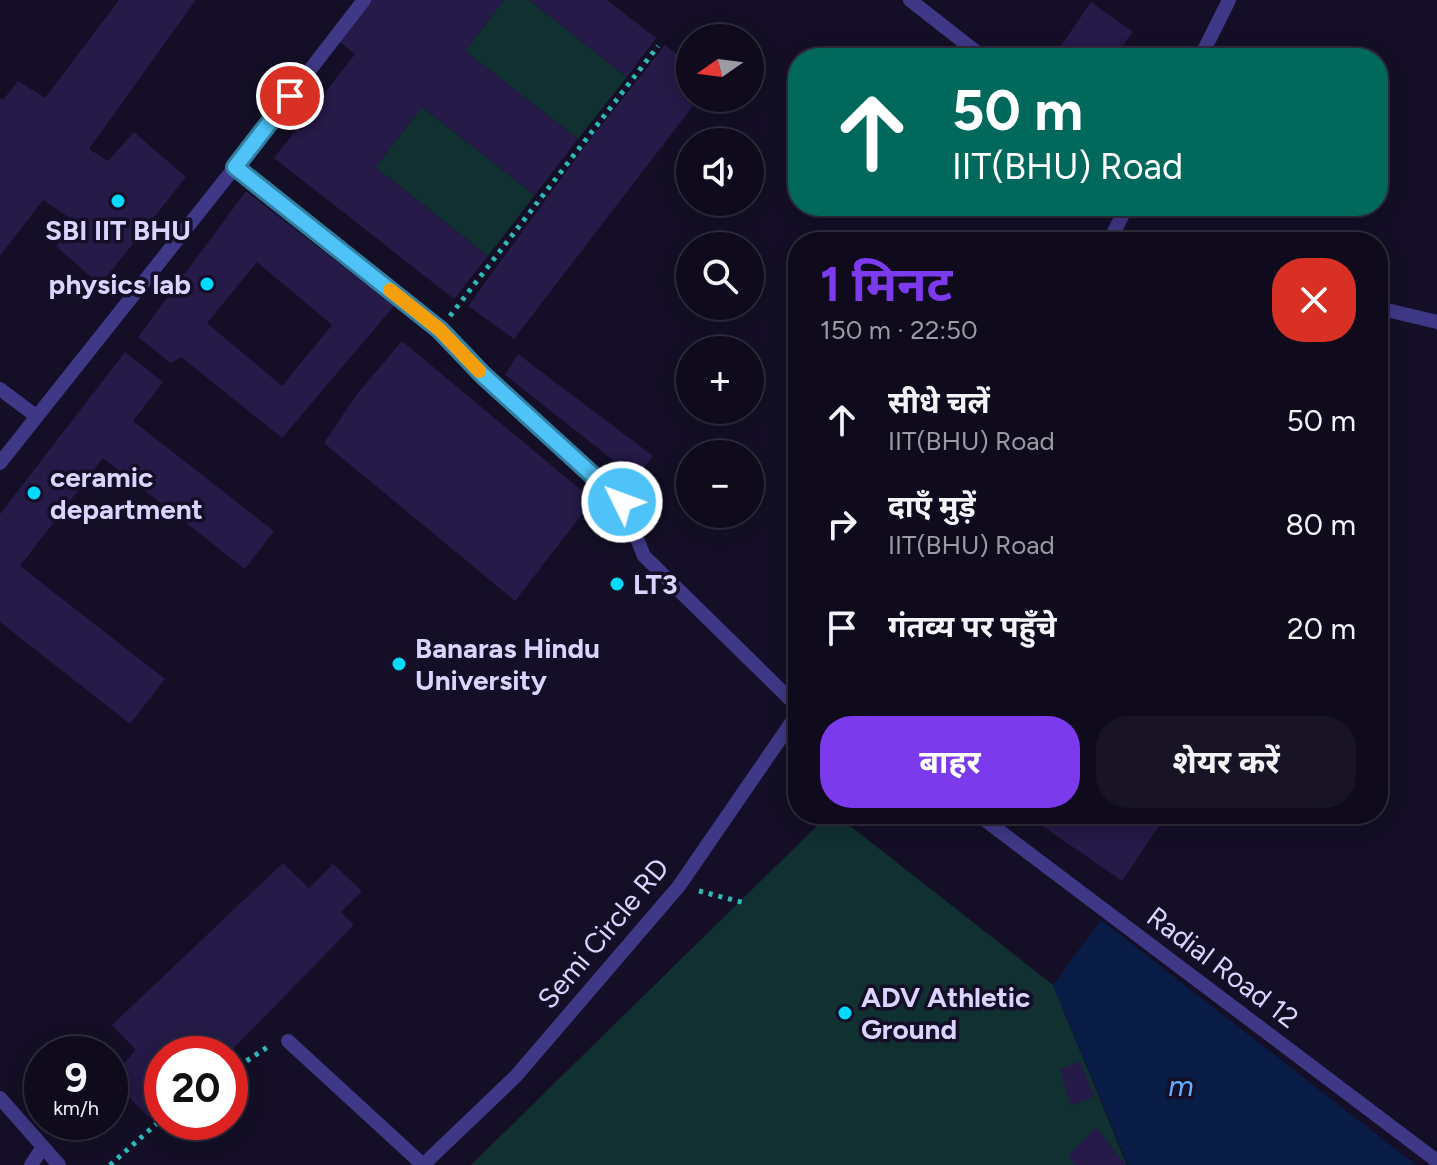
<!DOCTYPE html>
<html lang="hi">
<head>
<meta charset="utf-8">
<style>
	body { margin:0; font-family:Figtree,"Noto Sans Devanagari",sans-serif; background:#181425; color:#f1f3f6; height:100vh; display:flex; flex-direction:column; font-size:30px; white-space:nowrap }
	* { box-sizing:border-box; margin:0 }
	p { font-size:26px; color:#9b9ba3 }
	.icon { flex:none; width:44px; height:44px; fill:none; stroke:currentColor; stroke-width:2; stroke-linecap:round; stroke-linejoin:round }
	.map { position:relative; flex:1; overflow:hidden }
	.side { position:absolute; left:788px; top:232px; width:600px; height:592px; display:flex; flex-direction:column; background:#0f0b1c; border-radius:32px; box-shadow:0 4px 20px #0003,0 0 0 2px #2f2b3b }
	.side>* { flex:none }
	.guide { position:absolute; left:788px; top:48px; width:600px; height:168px; border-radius:32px; box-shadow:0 4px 20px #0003,0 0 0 2px #2f2b3b; background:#00695c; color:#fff; overflow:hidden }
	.needle { width:52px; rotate:256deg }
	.controls { position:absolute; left:676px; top:24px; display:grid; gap:16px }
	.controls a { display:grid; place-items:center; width:88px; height:88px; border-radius:50%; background:#0f0b1c; box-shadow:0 4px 20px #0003,0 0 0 2px #2f2b3b; font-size:40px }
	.speed { position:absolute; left:24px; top:1036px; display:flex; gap:16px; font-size:40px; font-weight:700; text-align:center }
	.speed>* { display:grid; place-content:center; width:104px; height:104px; border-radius:50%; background:#0f0b1c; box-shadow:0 4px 20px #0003,0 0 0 2px #2f2b3b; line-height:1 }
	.speed small { font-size:20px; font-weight:400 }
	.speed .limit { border:12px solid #d22; background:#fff; color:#111 }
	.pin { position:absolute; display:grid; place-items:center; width:68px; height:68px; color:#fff; margin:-34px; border:4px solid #fff; border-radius:50%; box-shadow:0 2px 8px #0007 }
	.me { position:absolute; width:88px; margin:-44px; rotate:312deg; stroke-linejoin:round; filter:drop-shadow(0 0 6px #0008) }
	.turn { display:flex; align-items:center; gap:28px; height:168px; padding:0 32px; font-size:36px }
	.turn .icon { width:104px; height:104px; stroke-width:2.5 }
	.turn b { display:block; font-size:56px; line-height:68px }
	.round { display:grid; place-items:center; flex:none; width:84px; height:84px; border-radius:32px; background:#181425 }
	.headline { display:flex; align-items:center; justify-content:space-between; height:136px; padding:0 32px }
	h1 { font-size:48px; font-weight:700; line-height:60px; color:#7c3aed }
	.action { display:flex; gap:16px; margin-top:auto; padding:16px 32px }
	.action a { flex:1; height:92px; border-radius:32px; background:#7c3aed; color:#fff; font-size:32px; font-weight:700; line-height:92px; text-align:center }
	.action a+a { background:#181425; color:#f1f3f6 }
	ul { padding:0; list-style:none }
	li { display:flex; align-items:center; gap:24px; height:104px; padding:0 32px }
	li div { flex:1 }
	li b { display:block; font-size:30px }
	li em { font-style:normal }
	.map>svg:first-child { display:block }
</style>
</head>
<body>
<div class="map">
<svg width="1437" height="1165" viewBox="0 0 1437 1165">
	<rect width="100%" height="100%" fill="#140f26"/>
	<path fill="#113031" d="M504,0H529L627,77L578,139L465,51Z
		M422,107L535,195L488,256L375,167Z
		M829,814H835L1053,985L1127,1165H471Z"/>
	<path fill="#091c45" d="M1101,920L1416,1165H1128L1053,985Z"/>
	<path fill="#251a48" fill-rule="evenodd" d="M119,0H196L89,149L108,161L134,132L186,177L100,285L56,246L77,223L43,200L0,256V97L3,100L18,81L45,98Z
		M366,0H504L465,51L578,139L535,195L422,107L375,167L488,256L454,299L274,158L355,54L336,39Z
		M529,0H607L656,38L627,77Z
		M1091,2L1133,32L1114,58H1069L1058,50Z
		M665,45L690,65V98H699L514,339L468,306L585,146Z
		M246,191L394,306L282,438L181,357L171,363L138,337ZM257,262L332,325L282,386L207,323Z
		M402,341L593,500L515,601L324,443L357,394Z
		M125,352L163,382L133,421L274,531L245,569L103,458L20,566L165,679L130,724L0,622V514Z
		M518,354L653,456L636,478L505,375Z
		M1025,814H1167L1122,881Z
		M283,863L309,888L333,864L362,891L341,912L354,925L228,1054H162V1104L149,1117L110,1079L136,1050L112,1025Z
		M1080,1061L1094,1097L1071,1106L1060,1069Z
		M1096,1127L1126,1165H1075L1068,1156Z"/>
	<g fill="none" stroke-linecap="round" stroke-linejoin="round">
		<path stroke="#2cbbb8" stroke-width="5" stroke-dasharray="4 6" stroke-linecap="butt" d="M450,316L658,46
			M699,891L745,903
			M230,1072L269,1046
			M110,1165L162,1119"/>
		<path stroke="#3f3886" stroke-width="14" d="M364,0L235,167L440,330L483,375L622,502L644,556L798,707
			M910,0L984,58
			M1200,58L1229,0
			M1109,242L1127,206
			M1378,308L1437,322
			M0,389L36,416
			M0,463L235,167
			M977,814L1437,1161
			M288,1041L423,1165
			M0,1098L59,1165
			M31,1165L43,1147
			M423,1165L516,1076L679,886L798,713"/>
	</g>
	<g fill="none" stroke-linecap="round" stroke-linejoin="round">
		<defs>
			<path id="route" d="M290,96L235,167L440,330L483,375L622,502"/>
		</defs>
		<use href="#route" stroke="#337fa1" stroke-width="20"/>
		<use href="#route" stroke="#4fc3f7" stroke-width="14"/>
		<path stroke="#f59e0b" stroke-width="14" d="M390,290L440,330L479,371"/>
	</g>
	<g fill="#00daff" stroke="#140f26" stroke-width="3">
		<circle cx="118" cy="201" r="8"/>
		<circle cx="207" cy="284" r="8"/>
		<circle cx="34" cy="493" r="8"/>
		<circle cx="617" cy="584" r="8"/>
		<circle cx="399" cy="664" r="8"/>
		<circle cx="845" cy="1013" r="8"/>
	</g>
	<g text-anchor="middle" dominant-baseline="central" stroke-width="7" stroke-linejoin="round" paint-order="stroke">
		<g font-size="28" font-weight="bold" fill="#dbd4ff" stroke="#140f26" text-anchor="start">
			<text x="118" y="230" text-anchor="middle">SBI IIT BHU</text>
			<text x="191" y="284" text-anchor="end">physics lab</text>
			<text x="50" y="477">ceramic<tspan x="50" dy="32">department</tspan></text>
			<text x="633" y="584">LT3</text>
			<text x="415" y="648">Banaras Hindu<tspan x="415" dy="32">University</tspan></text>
			<text x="861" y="997">ADV Athletic<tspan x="861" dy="32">Ground</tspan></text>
		</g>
		<g font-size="28" fill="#dbd4ff" stroke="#140f26">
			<text transform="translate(603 933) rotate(-50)">Semi Circle RD</text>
			<text transform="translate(1223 967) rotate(37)">Radial Road 12</text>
		</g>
		<g font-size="30" font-style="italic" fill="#62afff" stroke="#140f26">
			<text x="1181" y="1085">m</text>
		</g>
	</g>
</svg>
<div class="controls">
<a><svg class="needle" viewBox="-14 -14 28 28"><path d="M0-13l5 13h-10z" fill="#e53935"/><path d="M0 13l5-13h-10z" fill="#9b9ba3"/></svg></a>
<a><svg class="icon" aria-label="sound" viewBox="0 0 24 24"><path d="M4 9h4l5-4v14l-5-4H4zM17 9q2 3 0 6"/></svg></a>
<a><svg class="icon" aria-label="search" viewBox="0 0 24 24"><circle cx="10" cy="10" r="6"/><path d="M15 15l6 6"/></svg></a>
<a>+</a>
<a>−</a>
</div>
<div class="speed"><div>9<small>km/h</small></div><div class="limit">20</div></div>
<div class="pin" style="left:290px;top:96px;background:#d93025"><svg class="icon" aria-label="arrive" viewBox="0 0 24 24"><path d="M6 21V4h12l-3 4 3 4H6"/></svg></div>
<svg class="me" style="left:622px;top:502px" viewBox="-20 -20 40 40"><circle r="17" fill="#4fc3f7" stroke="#fff" stroke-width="3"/><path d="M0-11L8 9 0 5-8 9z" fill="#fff"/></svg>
<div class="guide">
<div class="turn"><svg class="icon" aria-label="ahead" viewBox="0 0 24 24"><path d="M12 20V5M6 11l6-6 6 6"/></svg><div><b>50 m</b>IIT(BHU) Road</div></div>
</div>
<section class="side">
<div class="headline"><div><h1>1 मिनट</h1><p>150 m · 22:50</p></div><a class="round" style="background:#d93025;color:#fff"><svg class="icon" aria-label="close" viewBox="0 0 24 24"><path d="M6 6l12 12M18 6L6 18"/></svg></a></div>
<ul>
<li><svg class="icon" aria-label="ahead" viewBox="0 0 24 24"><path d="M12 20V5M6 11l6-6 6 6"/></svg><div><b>सीधे चलें</b><p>IIT(BHU) Road</p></div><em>50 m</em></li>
<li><svg class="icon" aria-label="right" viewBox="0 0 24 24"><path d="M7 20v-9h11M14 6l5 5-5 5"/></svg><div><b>दाएँ मुड़ें</b><p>IIT(BHU) Road</p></div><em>80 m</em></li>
<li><svg class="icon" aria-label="arrive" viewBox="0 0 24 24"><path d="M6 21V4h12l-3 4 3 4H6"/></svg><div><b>गंतव्य पर पहुँचे</b></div><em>20 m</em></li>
</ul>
<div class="action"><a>बाहर</a><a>शेयर करें</a></div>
</section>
</div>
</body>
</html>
